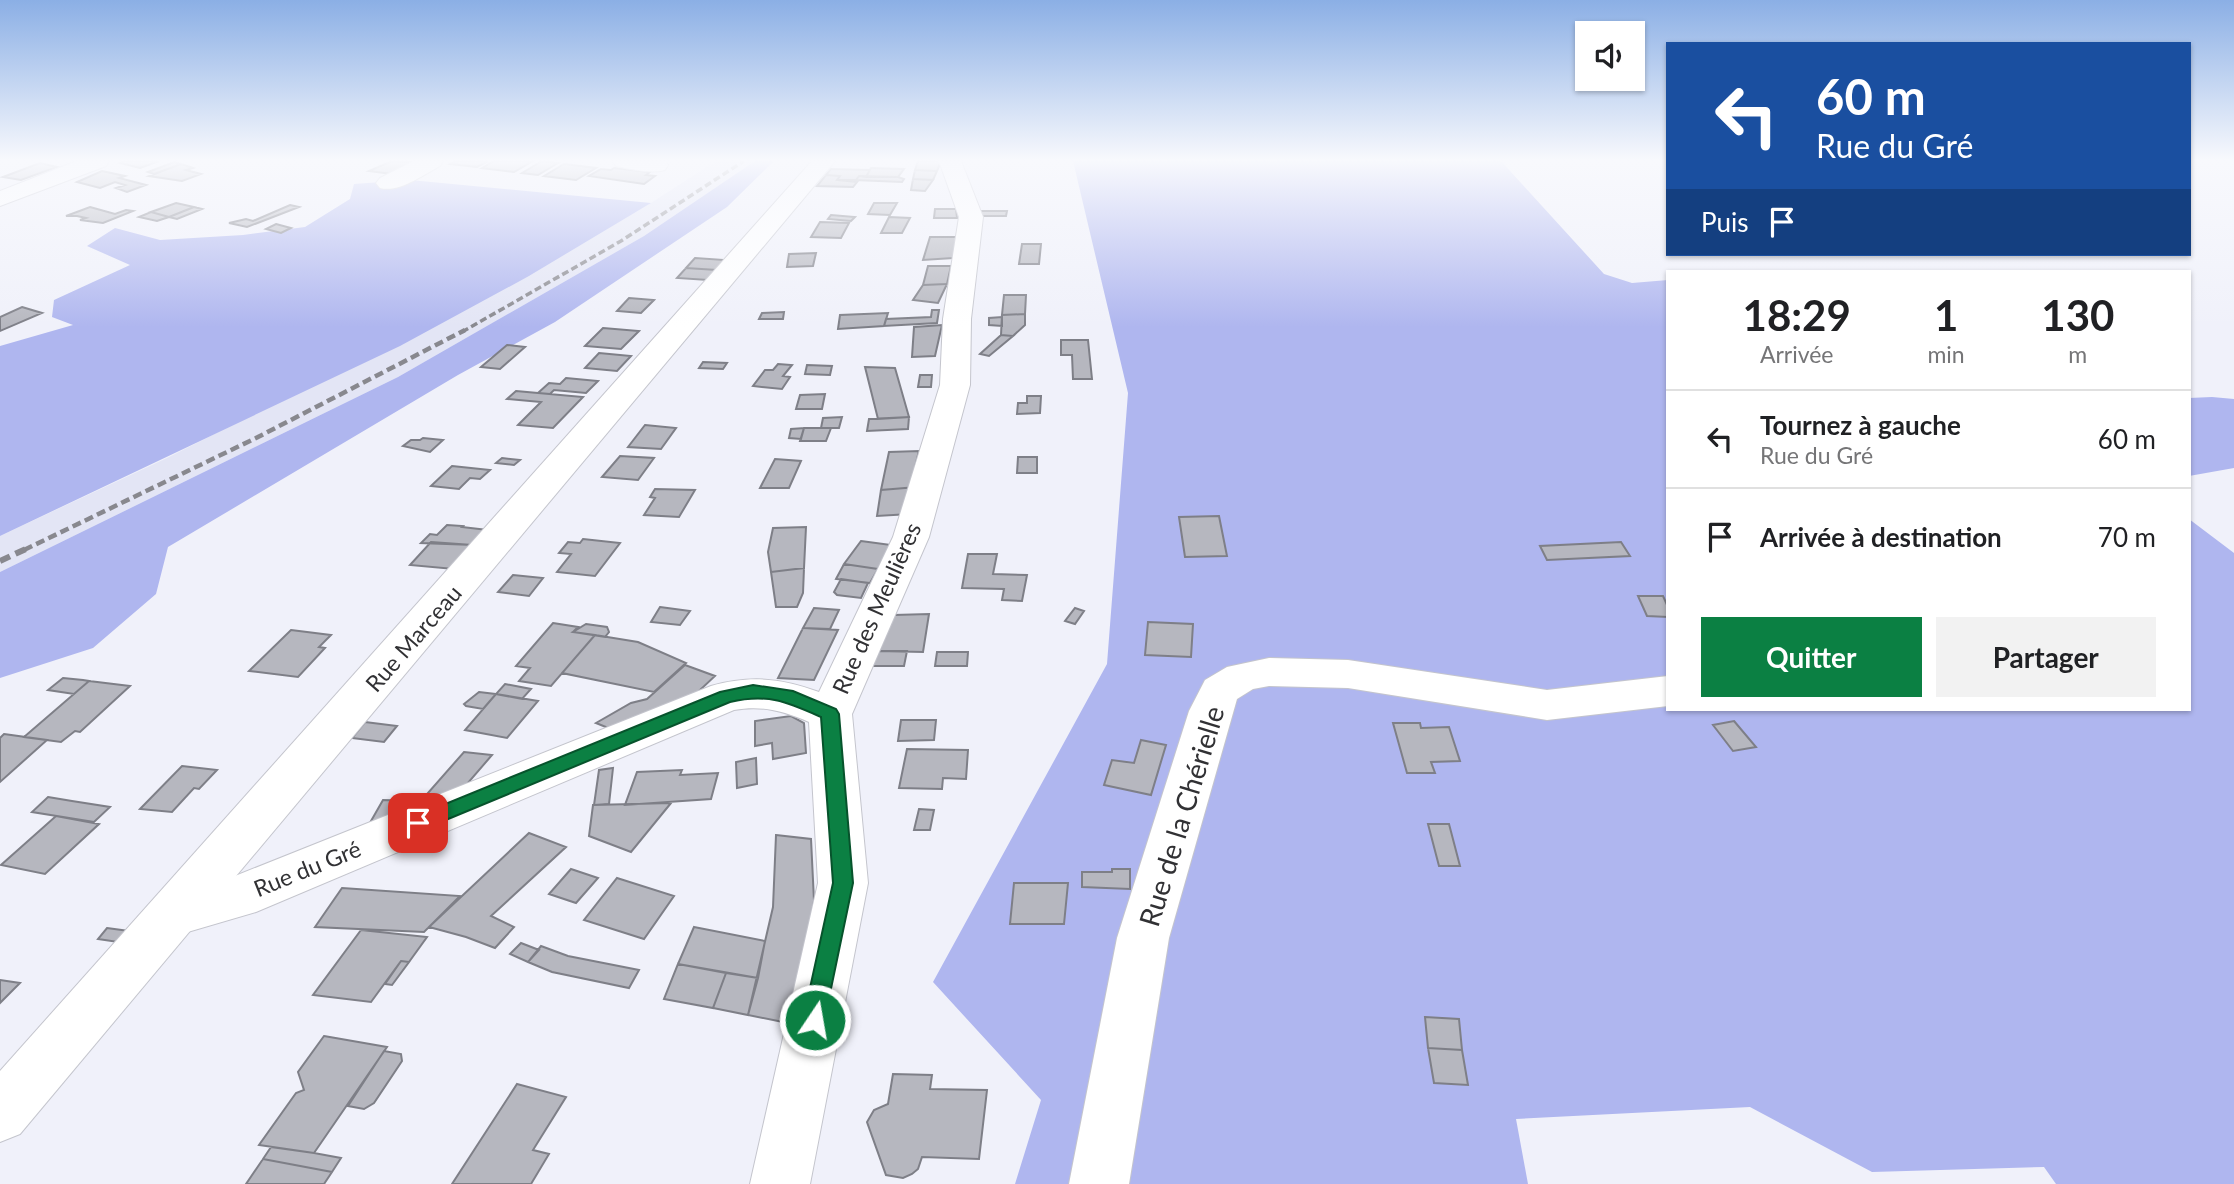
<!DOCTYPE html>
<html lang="fr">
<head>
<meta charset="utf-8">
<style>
	body { margin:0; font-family:Lato,sans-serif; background:#f2f2f2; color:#202124; height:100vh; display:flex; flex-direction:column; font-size:26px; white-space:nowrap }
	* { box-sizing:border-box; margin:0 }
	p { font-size:23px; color:#757577 }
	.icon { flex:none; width:38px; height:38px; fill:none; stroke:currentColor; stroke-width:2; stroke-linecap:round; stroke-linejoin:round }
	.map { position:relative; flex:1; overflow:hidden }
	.drawer { position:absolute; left:1666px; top:270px; width:525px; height:441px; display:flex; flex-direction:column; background:#fff; border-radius:0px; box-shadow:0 2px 5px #0004 }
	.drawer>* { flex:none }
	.banner { position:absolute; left:1666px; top:42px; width:525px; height:214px; border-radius:0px; box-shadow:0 2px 5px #0004; background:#1a4fa0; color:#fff; overflow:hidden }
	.buttons { position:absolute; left:1575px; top:21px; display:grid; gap:14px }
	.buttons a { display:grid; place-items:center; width:70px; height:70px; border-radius:0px; background:#fff; box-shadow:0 2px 5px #0004; font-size:35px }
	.pin { position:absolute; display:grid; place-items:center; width:60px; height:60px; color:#fff; margin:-30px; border-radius:14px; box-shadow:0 4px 10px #0006 }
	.me { position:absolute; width:77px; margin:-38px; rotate:12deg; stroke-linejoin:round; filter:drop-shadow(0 0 5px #0008) }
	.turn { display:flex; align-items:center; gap:24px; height:147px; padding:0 35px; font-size:32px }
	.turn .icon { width:91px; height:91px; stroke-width:2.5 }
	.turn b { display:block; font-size:49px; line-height:60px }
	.then { display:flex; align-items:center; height:66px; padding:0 35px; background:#0003; gap:14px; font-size:26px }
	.eta { display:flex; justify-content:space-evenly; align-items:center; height:119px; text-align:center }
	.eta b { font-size:42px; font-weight:700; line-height:49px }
	.cta { display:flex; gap:14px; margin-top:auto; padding:14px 35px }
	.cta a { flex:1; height:80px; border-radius:0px; background:#0b8043; color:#fff; font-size:28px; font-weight:700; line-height:80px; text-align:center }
	.cta a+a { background:#f2f2f2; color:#202124 }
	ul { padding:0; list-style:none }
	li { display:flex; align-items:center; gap:21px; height:98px; padding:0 35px; border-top:2px solid #e0e0e0 }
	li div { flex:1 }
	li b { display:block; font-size:26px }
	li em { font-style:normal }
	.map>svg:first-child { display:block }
</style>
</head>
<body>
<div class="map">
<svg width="2234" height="1184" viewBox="0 0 2234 1184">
	<rect width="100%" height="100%" fill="#f0f1fa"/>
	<path fill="#e3e5f5" d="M716,161H755L644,236L398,377L0,572V536L167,458L529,276L651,203Z"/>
	<path fill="#afb6ef" d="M755,161H774L727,207L555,322L458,375L168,547L156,594L93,648L0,678V572L398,377L644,236Z
		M1073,161H1501L1604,274L1632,283L1668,280V709H2189V519L2234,553V1184H2056L2044,1167L1872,1172L1750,1107L1516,1119L1528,1184H1015L1041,1100L933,982L1107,664L1128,393Z
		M410,180L651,203L529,276L400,346L0,536V346L73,325L52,317L54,300L130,265L87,246L115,228L160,240L243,235L305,227L350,199L354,184Z
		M2212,397L2234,399V468L2189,476V398Z"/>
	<path fill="#b6b7bf" stroke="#7e7f87" stroke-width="2" d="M124,161H159L140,168L120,163Z
		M392,161L411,162L392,174L369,171Z
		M455,161H488L477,167L450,164Z
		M494,161H533L514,172L482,168Z
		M542,161L558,163L538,175L522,173Z
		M918,161H941L937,171L915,170Z
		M174,162L181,164L154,174L148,172Z
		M40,163L57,167L21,180L3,177Z
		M181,164L193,168L186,170L201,174L182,181L149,176Z
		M564,164L596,168L576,180L544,176Z
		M614,168L650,172L646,175L655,176L644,184L589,176L601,169L611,170Z
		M871,168L904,169L898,177H866Z
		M831,169L870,170L866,177L859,176L856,180H837L840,176L826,175Z
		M915,170L937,171L933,180L913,179Z
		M102,171L125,176L119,178L146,185L127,192L116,188L125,185L115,182L100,188L77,182Z
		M826,175L840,176L837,180L857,182L853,187L817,186Z
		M859,176L898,177L904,179L902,182L856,180Z
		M913,179L933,180L925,191L911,190Z
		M176,203L194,207L169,217L151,212Z
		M874,203H897L890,215L868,214Z
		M290,205L299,207L247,227L229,223L246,219L253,221Z
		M90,207L115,214L126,210L133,211L103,223L80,220L86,218L77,216H66Z
		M194,207L202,209L177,219L169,217Z
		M935,209H956L957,218H934Z
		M980,211H1007L1006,216H981Z
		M151,212L169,217L157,221L139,217Z
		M831,215L855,217L851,221L828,219Z
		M889,217L910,218L902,233H881Z
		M820,222L849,223L841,238L811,237Z
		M276,224L291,228L281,233L266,229Z
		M930,237H958L953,258L923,260Z
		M1022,244H1041L1039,264H1019Z
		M816,253L813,266L787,267L789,254Z
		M695,258L725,260L717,270L686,268Z
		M928,266H951L947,284L923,285Z
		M686,268L717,270L708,280L677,278Z
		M947,284L938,303L913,300L923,285Z
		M1004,295H1026L1025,314L1002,315Z
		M629,298L654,300L641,313L617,311Z
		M22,307L42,313L0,331V317Z
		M932,310H939L937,323L884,326L886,319L931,317Z
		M784,312L783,319H759L762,313Z
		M888,313L884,326L838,329L840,315Z
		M1025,314V325L1013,336L1001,335L1002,315Z
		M1002,317V326L989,325V318Z
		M942,325L935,356L912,357L914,327Z
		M603,328L639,331L621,349L585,346Z
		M1001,335L1013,336L989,356L980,354Z
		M1061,340H1088L1092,379H1073L1072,355H1061Z
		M507,345L525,347L500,369L481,367Z
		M599,353L631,356L617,371L585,368Z
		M703,362L727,363L723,369L699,368Z
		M778,364L792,365L783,376L790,377L782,389L753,386L765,370H773Z
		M807,365L832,366L830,375L805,374Z
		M865,367L895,368L909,417L878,419Z
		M920,375H932L931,387H918Z
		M566,378L598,381L586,393L554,390L550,394L538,393L549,383L560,384Z
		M516,391L538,393L583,397L553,428L518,425L541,402L507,399Z
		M825,394L822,409H796L800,395Z
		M1027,396H1041L1040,413L1017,414L1018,403H1027Z
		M842,417L839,428H821L823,418Z
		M909,417L908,429L867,431L869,419Z
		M645,425L676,428L661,449L628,447Z
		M804,428L801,439L789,438L791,429Z
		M804,428H831L826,441H800Z
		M423,438L443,440L430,452L403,446L411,440H420Z
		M919,451L915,467L917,487L881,490L889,452Z
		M620,456L654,458L638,480L602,477Z
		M1018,457H1037V473H1017Z
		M502,458L520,460L514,465L496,463Z
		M775,459L801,461L789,488H760Z
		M452,466L490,470L480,479L470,478L459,489L431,486Z
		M917,487L910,514L877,516L881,490Z
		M655,489L695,490L679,517L644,515L655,498L650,497Z
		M1219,516L1227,556L1185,557L1179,517Z
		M447,525L463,526L462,527L488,530L474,545L421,543L430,534L437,535Z
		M806,527L804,568L771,572L768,552L773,528Z
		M583,539L620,543L595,576L557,572L571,554L559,553L568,542L580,543Z
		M861,541L891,545L878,569L844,564Z
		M431,542L474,545L454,569L410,565Z
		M1621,542L1630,556L1547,560L1540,546Z
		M968,554H997L993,574L1027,575L1022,601L1002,600L1004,589L962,588Z
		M844,564L878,569L870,583L836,579Z
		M804,568L803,593L797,607H776L771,572Z
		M513,575L543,578L529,596L498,592Z
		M841,579L868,583L861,598L837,595L834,592Z
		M1638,596H1663L1668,607V617L1647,616Z
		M660,607L690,611L680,625L651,622Z
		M814,608L839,610L830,629L803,628Z
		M1075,608L1084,611L1075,624L1065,621Z
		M929,614L923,652L879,651L894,615Z
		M1148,622L1193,624L1191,657L1145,655Z
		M553,623L578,627L573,632L595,635L551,686L519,681L530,668L516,666Z
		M586,624L607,627L609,632L605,637L573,632Z
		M803,628L838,630L814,680L778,678Z
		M291,630L331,635L319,647L325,648L298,677L249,671Z
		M595,635L638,642L686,663L654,692L562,673Z
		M879,651H907L904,666H872Z
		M937,652H968L967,666H935Z
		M685,665L715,676L683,706L618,732L596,723L631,703L647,699Z
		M63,678L83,680L89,681L74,694L48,690Z
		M89,681L130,686L80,732L75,731L61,742L24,737Z
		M505,684L531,689L522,699L496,694Z
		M479,692L496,694L483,709L466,706L464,704Z
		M496,694L538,701L507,738L465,730Z
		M791,716L804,723L806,753L773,759L772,743L755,746V721Z
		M901,720H936L934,740L898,741Z
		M1734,721L1756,747L1733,751L1713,725Z
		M365,722L397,726L384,742L352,738Z
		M1393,723H1420L1421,728L1449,727L1460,761L1431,762L1435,773H1407Z
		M4,734L47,740L0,782V738Z
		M1141,740L1166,745L1151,795L1104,785L1112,760L1134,763Z
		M907,749L968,750L966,779L943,778L942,789L899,788Z
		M464,752L492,755L455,798L363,835L383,800L421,801Z
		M756,758L757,784L737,788L736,762Z
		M182,766L217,770L199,789L194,788L172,812L140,809Z
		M613,768L609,804L594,805L599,770Z
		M682,770L680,775L718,773L711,799L625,805L637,772Z
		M48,797L72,801L110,807L94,822L32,812Z
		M671,803L631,852L589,836L593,805Z
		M919,809L934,810L930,830H914Z
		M56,816L99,824L45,874L1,865Z
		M1428,824H1449L1460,866H1439Z
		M529,833L566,847L491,916L514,927L495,948L466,937L429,927Z
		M776,835L811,839L814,901L793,1024L748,1015L773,907Z
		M571,869L598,878L576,903L549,894Z
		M1112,869H1130V889L1082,887V872H1112Z
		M617,878L674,896L644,939L584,920Z
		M1014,883H1068L1064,924H1010Z
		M342,888L460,896L424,932L315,927Z
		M694,927L765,941L758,978L678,964Z
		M107,928L129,931L118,942L98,939Z
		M361,930L427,937L409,962L401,961L371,1002L313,995Z
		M521,943L539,950L528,962L510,954Z
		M541,946L568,956L639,970L629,988L552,972L528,962Z
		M401,961L409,962L392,985L385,984Z
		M678,964L726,973L713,1008L664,999Z
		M726,973L758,978L748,1015L713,1008Z
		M0,980L20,983L0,1003Z
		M1425,1017L1459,1019L1462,1050L1428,1048Z
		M324,1036L387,1047L314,1153L259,1145L296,1093L304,1090L298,1072Z
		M1428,1048L1462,1050L1468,1085L1434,1083Z
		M384,1051L401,1054L402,1061L374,1103L364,1109L348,1106Z
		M893,1074L932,1075L930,1089L987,1090L979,1159L922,1157L918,1169L912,1174L903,1178L886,1175L867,1122L874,1110L888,1104Z
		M517,1084L566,1097L533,1150L549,1154L531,1184H452Z
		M271,1147L314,1153L341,1158L332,1172L263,1159Z
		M263,1159L332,1172L324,1184H246Z"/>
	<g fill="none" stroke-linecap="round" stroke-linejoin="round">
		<defs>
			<path id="street" d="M77,161H109L106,166L0,206V191Z
				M414,161H443L440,166C423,175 399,193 380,188L376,183L380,178Z
				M613,161H666L668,165L665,170C650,174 631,169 616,166Z
				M939,161H961L983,217L971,319L970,385L929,537L852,714L868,883L810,1184H750L818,883L809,722C783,711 762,705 734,710L256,912L174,936L156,930L149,915L156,900L230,878L711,686C750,675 781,678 819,692L893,537L940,385L943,319L959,217Z
				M1269,658L1348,660L1547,690L1668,676V706L1547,720L1348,688L1269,686L1253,689L1237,699L1169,938L1129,1184H1069L1117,938L1189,711L1205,680L1227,667Z"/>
			<path id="secondary" d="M812,161H835L20,1134L0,1142V1071Z"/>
		</defs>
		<use href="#street" stroke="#c4c5cd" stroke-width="2"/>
		<use href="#secondary" stroke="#c4c5cd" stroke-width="2"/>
		<use href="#street" fill="#fff" fill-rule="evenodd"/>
		<use href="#secondary" fill="#fff" fill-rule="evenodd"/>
		<path stroke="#88888e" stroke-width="3.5" stroke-dasharray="7 3.5" stroke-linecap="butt" d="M462,332L621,241L744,161"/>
		<path stroke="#88888e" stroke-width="4.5" stroke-dasharray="9 4.5" stroke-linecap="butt" d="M24,550L256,438L465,330"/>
		<path stroke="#88888e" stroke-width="6" stroke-dasharray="11 6" stroke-linecap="butt" d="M0,561L28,548"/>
	</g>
	<linearGradient id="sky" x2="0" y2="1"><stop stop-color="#8bafe5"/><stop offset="0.49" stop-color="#f8f9fd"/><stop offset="1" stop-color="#f8f9fd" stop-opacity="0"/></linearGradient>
	<rect width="2234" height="327" fill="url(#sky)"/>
	<path fill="#0b8043" stroke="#07532c" stroke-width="2" d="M753,685L793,691L836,709L839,714L853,883L823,1027L815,1030L807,1027L803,1020L833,883L821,717C787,702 768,693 730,702L424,829L418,831L411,829L408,823L411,818L720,692Z"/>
	<g text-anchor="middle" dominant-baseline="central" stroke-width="7" stroke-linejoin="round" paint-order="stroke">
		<g font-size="23" fill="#313134" stroke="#fff">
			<text transform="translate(876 608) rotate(-66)">Rue des Meulières</text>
			<text transform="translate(413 638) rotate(-49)">Rue Marceau</text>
			<text transform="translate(307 868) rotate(-22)">Rue du Gré</text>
		</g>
		<g font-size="28" fill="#313134" stroke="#fff">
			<text transform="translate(1181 816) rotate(-73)">Rue de la Chérielle</text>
		</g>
	</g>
</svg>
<div class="buttons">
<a><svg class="icon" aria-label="sound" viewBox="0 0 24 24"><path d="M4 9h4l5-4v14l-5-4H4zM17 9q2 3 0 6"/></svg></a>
</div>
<div class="pin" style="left:418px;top:823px;background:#d93025"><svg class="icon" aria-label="arrive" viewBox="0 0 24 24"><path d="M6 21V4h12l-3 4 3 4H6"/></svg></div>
<svg class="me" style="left:815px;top:1020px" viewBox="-20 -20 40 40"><circle r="17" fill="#0b8043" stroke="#fff" stroke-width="3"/><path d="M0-11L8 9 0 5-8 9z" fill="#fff"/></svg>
<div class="banner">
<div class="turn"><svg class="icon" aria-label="left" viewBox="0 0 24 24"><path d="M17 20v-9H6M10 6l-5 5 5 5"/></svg><div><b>60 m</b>Rue du Gré</div></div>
<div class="then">Puis<svg class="icon" aria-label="arrive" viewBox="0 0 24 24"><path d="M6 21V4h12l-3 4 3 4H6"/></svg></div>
</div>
<section class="drawer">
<div class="eta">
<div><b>18:29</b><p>Arrivée</p></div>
<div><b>1</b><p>min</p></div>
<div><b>130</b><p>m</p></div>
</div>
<ul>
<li><svg class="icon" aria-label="left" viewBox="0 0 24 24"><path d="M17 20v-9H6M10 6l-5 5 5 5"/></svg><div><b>Tournez à gauche</b><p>Rue du Gré</p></div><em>60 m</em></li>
<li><svg class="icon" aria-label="arrive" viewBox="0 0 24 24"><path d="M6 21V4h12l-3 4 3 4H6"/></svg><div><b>Arrivée à destination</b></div><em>70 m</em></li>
</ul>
<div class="cta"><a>Quitter</a><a>Partager</a></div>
</section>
</div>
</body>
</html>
